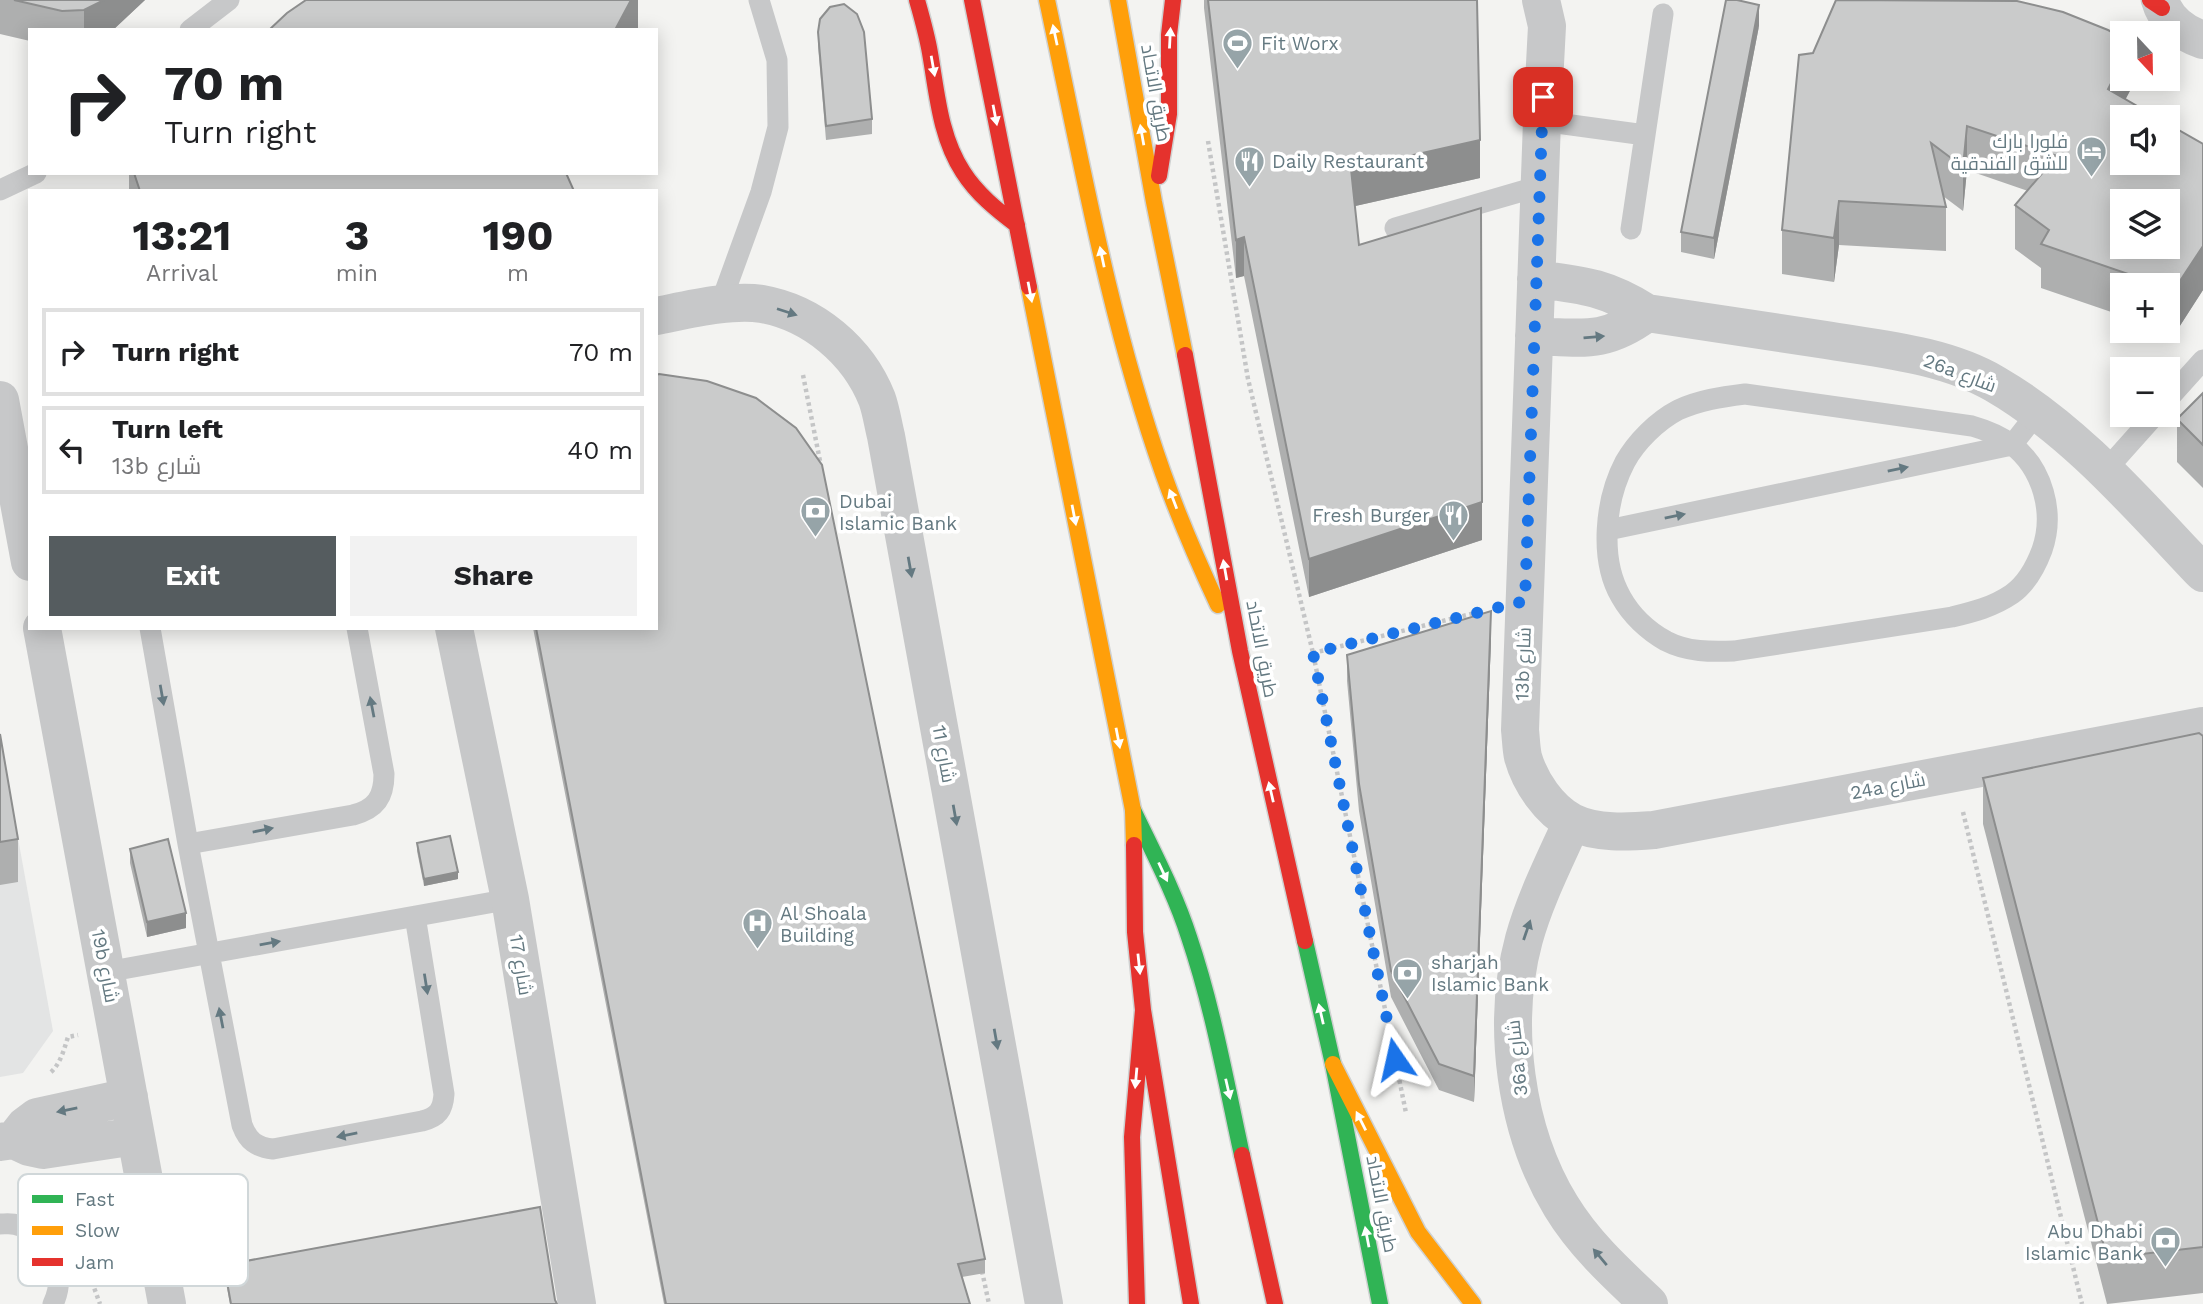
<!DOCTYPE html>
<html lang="en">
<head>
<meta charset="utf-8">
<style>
	body { margin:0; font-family:"Work Sans",Cairo,sans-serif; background:#f2f2f2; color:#202124; height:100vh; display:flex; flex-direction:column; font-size:26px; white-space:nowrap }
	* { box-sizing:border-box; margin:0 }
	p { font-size:23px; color:#757577 }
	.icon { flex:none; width:38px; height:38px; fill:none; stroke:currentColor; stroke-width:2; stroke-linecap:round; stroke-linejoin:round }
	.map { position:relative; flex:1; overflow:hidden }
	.drawer { position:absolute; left:28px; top:189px; width:630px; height:441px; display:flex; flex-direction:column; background:#fff; border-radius:0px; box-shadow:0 4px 18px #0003 }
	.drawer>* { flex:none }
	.hud { position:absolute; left:28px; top:28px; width:630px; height:147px; border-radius:0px; box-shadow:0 4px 18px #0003; background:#fff; color:#202124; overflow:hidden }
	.needle { width:46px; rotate:158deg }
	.buttons { position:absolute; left:2110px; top:21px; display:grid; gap:14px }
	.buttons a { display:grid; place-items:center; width:70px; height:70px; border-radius:0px; background:#fff; box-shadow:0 4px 18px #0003; font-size:35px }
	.pin { position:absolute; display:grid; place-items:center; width:60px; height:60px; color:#fff; margin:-30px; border-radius:14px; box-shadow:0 4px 10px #0006 }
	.me { position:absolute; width:77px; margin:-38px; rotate:349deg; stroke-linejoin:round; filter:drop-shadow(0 0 5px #0008) }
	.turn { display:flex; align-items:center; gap:24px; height:147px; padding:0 21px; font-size:32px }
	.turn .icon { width:91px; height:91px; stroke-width:2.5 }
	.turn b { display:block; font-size:49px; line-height:60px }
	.eta { display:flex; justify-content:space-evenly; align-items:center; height:119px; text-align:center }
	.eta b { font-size:42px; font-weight:700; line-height:49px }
	.action { display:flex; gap:14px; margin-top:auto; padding:14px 21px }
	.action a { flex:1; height:80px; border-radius:0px; background:#555c5f; color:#fff; font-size:28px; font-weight:700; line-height:80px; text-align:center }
	.action a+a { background:#f2f2f2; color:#202124 }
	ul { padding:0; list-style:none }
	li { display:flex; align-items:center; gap:21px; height:88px; margin:0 14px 10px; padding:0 7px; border:4px solid #e0e0e0; border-radius:0px }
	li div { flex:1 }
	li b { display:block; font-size:26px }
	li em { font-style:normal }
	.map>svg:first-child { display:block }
</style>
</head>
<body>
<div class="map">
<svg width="2203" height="1304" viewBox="0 0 2203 1304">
	<rect width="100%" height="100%" fill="#f3f3f1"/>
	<path fill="#e3e4e4" d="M0,739L53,1031L23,1073L0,1077Z"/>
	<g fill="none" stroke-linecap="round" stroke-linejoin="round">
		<defs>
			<path id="fast" d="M1133,810C1153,852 1175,893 1189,937C1213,1008 1226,1082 1242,1155
				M1305,941L1333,1064L1380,1304"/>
			<path id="slow" d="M1047,0C1081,159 1109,320 1163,473C1179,518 1198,562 1218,605
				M1118,0L1154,202L1185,355
				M1029,287L1133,810L1134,845
				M1333,1064L1418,1232L1473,1304"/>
			<path id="jam" d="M917,0C922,18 927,35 930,53C937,93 940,137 963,172C977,194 997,210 1017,225
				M972,0L1029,287
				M2150,0L2162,8
				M1159,176L1169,114V35L1173,0
				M1185,355L1240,651L1305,941
				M1134,845L1135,932L1143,1010L1191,1304
				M1242,1155L1275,1304
				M1137,1304L1132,1137L1143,1010"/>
		</defs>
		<use href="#fast" stroke="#cfd1d1" stroke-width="19"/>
		<use href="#slow" stroke="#cfd1d1" stroke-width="19"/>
		<use href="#jam" stroke="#cfd1d1" stroke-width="19"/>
		<path stroke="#c4c5c6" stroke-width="4.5" stroke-dasharray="3.5 3.5" stroke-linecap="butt" d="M1208,141L1248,379L1313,653L1406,1113
			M803,375L821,466
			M1313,653L1483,611
			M1963,812L2082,1304
			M51,1072C61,1063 64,1049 68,1037L78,1035
			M982,1271L989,1304
			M92,1282L100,1304"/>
		<path stroke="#c7c8c9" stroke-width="21" d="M190,30L229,0
			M1542,121L1645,135
			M0,190L36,173
			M1395,228L1540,186
			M1631,229L1663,14
			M720,305L761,192L778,127L777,60L759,0
			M1745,394L1972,426C1986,430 1999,435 2011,444C2043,468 2055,513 2042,550C2036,566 2026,584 2012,594C1993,607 1973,612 1952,617L1734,651C1711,652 1687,652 1666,641C1648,631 1631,615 1621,597C1599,559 1605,500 1625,462C1636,442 1657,421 1678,410C1700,400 1721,397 1745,394Z
			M2168,399L2203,360
			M2105,471L2155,415
			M1608,530L2012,445L2038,412
			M150,628L188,844L353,815C376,809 384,797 384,774L357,628
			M188,844L242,1125C248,1141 256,1147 273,1149L422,1121C438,1117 443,1110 444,1094L415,916
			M106,972L510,899
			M0,1224C5,1224 12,1223 17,1225C52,1233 68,1273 53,1304"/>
		<path stroke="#c7c8c9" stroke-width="38" d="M1541,0L1547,26L1542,121L1520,730C1521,738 1521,748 1523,757C1530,782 1549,810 1572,822C1596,834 1628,832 1654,830L2203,726
			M2160,0C2166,21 2183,33 2203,40
			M1536,279C1583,285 1606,287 1647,313C1707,322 1767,331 1826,340C1881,349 1946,355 1995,384C2076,431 2139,506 2203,573
			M656,316C687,310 731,299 762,304C813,313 858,351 877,399C881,410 883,424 886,436L1044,1304
			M1534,336C1584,338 1605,344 1647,313
			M0,400L30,562
			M42,628L167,1304
			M454,628L510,899L577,1304
			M1572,822C1555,860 1535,899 1524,939C1501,1024 1515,1131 1561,1206C1584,1244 1617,1274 1649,1304
			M14,1140L25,1126L37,1117L129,1097
			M0,1142L14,1140L29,1147L43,1150L136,1136"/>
		<use href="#fast" stroke="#30b455" stroke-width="16"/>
		<use href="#slow" stroke="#ff9f0a" stroke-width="16"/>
		<use href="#jam" stroke="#e5322d" stroke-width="16"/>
	</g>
	<path fill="#aeafaf" d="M0,0H145L113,30H30V41L0,34Z
		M1204,0H1477L1480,178L1355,206L1359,245L1482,540L1309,597L1244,276L1236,278L1204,8Z
		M1759,26L1714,259L1681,252V232Z
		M818,32L872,119V134L826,140L818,46Z
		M1799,55L2132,79V87L2125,99L2203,144V290L2174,335L2164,331H2168V285H2123V316L2041,288V268L2015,249V205L2028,191L1967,170L1963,211L1943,196L1946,207V251L1839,245L1834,282L1782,274V230Z
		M129,173H566L574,191H129Z
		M2203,393V488L2177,462V419Z
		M533,628H656L985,1259V1273L962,1277L970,1304H664Z
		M1491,638L1474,1102L1439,1090L1391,997L1359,811L1347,681V655Z
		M0,734L18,839V882L0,885Z
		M2203,736V1293L2107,1304L1983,824V778Z
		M417,843L458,879L424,886L417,851Z
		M130,849L186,928L147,937L130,863Z
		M224,1265L555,1300L557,1304H230L224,1272Z"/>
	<path fill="#8d8e8e" d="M104,0H145L113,30H84V10Z
		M631,0H638V30H615Z
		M1759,5V26L1714,259V238Z
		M2123,60V79H2132V87L2108,133V89Z
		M1967,126V170L1963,211V167Z
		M1480,140V178L1351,207V169Z
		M1839,201V245L1834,282V238Z
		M1244,237V276L1236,278V240Z
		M2203,246V290L2174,335V290Z
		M1482,502V540L1309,597V559Z
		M1491,611V638L1474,1102V1076Z
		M458,872V879L424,886V879Z
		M186,913V928L147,937V922Z"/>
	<path fill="#cacbcb" stroke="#8d8e8e" stroke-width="2" fill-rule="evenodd" d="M14,0H104L84,10L62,11Z
		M306,0H631L615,30H269L287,13Z
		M1208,0H1477L1480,140L1351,169L1359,245L1481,208L1482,502L1309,559L1244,237L1236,240Z
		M1726,0H1737L1759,5L1714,238L1681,232Z
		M1836,0L2017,1L2063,12L2108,30L2123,38V60L2108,89L2156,117H2123V163H2168V124L2203,144V246L2174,290L2168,288V285H2160L2041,244L2049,230L2015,205L2057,156L1967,126L1963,167L1931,143L1946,207L1839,201L1834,238L1782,230L1799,55L1813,53ZM2123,201H2168V247H2123Z
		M844,4L857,14L864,32L872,119L826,126L818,32L820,19L830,7Z
		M134,173H566L574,191H140Z
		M659,374L707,381L756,398L796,428L822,465L985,1259L958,1264L970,1304H666L536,628H656V375Z
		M2203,393V445L2177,419Z
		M1491,611L1474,1076L1439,1064L1391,971L1359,784L1347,655Z
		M2199,733L2203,736V1247L2107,1258L1983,778Z
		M0,734L18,839L0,842Z
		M450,836L458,872L424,879L417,843Z
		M168,839L186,913L147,922L130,849Z
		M540,1207L555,1300L557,1304H231L224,1265Z"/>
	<defs><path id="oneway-solid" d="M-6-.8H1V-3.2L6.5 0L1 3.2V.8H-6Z" transform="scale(1.75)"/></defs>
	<g fill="#fff">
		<use href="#oneway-solid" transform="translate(1055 35) rotate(-102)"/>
		<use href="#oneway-solid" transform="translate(1170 38) rotate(-87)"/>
		<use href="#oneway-solid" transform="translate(933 66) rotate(80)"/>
		<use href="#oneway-solid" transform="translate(995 115) rotate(79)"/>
		<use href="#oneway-solid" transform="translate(1142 135) rotate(-100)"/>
		<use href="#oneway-solid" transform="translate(1102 257) rotate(-102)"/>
		<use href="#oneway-solid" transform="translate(1030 292) rotate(79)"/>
		<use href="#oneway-solid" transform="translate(1173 499) rotate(-111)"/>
		<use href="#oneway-solid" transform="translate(1074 515) rotate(79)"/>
		<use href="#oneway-solid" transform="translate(1225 570) rotate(-100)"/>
		<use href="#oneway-solid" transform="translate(1118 738) rotate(79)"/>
		<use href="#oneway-solid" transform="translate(1271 792) rotate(-103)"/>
		<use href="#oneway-solid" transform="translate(1163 872) rotate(65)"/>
		<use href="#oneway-solid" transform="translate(1139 964) rotate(84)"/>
		<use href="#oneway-solid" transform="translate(1321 1014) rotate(-103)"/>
		<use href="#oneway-solid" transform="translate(1136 1078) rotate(95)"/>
		<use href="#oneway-solid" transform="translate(1228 1089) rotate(77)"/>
		<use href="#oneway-solid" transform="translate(1361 1121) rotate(-117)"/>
		<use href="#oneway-solid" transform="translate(1367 1237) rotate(-101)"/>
	</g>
	<g fill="#647981">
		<use href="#oneway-solid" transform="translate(787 312) rotate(18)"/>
		<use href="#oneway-solid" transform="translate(1594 337) rotate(-5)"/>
		<use href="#oneway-solid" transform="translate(1898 469) rotate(-12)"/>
		<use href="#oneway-solid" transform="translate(1675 516) rotate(-12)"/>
		<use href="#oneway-solid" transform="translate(910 567) rotate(80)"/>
		<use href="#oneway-solid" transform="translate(162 695) rotate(80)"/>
		<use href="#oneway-solid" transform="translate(372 707) rotate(-101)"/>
		<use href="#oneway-solid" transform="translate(955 815) rotate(80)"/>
		<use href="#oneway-solid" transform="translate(263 830) rotate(-11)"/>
		<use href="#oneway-solid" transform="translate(1527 930) rotate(-71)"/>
		<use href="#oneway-solid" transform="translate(270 943) rotate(-10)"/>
		<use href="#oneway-solid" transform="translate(426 984) rotate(81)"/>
		<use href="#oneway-solid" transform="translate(221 1018) rotate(-101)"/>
		<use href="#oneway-solid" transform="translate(996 1039) rotate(80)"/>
		<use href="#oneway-solid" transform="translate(67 1110) rotate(169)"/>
		<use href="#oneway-solid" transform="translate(347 1135) rotate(169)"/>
		<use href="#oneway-solid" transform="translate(1600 1257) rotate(-130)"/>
	</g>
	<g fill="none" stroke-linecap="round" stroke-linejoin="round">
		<path stroke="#1a73e8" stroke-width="12" stroke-dasharray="0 21.6" d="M1395,1059L1313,653L1525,601L1543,97"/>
	</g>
	<defs>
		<symbol id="stadium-pin" viewBox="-11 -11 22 30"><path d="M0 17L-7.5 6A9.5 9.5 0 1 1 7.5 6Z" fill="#96a4a8" stroke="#fff"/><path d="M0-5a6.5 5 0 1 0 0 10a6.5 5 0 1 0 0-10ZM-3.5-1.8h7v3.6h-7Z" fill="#fff"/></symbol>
		<symbol id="hotel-pin" viewBox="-11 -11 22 30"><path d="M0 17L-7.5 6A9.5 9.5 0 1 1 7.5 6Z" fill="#96a4a8" stroke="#fff"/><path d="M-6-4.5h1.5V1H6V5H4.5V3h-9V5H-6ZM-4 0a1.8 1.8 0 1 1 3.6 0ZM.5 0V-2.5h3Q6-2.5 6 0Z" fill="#fff"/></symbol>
		<symbol id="restaurant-pin" viewBox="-11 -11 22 30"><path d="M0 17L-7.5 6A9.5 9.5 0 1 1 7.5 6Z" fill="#96a4a8" stroke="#fff"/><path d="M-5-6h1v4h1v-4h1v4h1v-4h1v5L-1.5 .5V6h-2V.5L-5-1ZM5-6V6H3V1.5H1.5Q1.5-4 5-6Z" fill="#fff"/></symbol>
		<symbol id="bank-pin" viewBox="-11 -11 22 30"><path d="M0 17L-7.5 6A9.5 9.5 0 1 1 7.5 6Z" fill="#96a4a8" stroke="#fff"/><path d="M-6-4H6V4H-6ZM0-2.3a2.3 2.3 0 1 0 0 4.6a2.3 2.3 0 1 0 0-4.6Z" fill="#fff"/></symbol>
		<symbol id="hospital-pin" viewBox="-11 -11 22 30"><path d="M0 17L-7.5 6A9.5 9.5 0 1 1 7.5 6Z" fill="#96a4a8" stroke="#fff"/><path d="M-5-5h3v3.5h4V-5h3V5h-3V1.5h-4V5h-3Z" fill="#fff"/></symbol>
	</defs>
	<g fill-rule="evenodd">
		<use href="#stadium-pin" x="1220" y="26" width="35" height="47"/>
		<use href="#hotel-pin" x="2074" y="134" width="35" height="47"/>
		<use href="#restaurant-pin" x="1232" y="144" width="35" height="47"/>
		<use href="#bank-pin" x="798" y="494" width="35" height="47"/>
		<use href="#restaurant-pin" x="1436" y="498" width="35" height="47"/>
		<use href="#hospital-pin" x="740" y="906" width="35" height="47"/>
		<use href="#bank-pin" x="1390" y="956" width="35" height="47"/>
		<use href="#bank-pin" x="2148" y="1224" width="35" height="47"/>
	</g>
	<g text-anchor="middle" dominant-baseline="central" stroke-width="7" stroke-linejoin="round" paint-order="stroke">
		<g font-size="19" fill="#647981" stroke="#fff" text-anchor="start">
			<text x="1261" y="43">Fit Worx</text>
			<text x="2068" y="141" text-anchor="end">فلورا بارك<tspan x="2068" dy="22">للشق الفندقية</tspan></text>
			<text x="1272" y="161">Daily Restaurant</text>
			<text x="839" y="501">Dubai<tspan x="839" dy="22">Islamic Bank</tspan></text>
			<text x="1430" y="515" text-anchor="end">Fresh Burger</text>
			<text x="780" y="913">Al Shoala<tspan x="780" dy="22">Building</tspan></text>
			<text x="1431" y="962">sharjah<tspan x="1431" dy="22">Islamic Bank</tspan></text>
			<text x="2143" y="1231" text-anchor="end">Abu Dhabi<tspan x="2143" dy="22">Islamic Bank</tspan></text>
		</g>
		<g font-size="19" fill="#647981" stroke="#fff">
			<text transform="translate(1156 93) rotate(80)">طريق الاتحاد</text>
			<text transform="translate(1960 373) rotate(21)">26a شارع</text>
			<text transform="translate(1262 649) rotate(79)">طريق الاتحاد</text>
			<text transform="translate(1523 664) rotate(-88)">13b شارع</text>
			<text transform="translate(944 754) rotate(80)">شارع 11</text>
			<text transform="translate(1888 786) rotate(-11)">24a شارع</text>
			<text transform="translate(521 965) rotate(81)">شارع 17</text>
			<text transform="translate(105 966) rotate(79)">19b شارع</text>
			<text transform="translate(1517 1058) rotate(-96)">36a شارع</text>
			<text transform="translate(1382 1204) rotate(79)">طريق الاتحاد</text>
		</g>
	</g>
	<rect x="18" y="1174" width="230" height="112" rx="10" fill="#fff" stroke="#d0d7d9" stroke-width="2"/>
	<rect x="32" y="1195" width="31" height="8" fill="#30b455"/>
	<rect x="32" y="1226" width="31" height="9" fill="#ff9f0a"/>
	<rect x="32" y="1258" width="31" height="8" fill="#e5322d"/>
	<g font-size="19" fill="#647981">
		<text x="75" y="1206">Fast</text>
		<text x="75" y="1237">Slow</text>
		<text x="75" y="1269">Jam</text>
	</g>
</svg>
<div class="buttons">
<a><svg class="needle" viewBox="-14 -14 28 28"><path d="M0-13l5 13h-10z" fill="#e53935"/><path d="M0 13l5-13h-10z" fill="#757577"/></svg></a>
<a><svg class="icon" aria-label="sound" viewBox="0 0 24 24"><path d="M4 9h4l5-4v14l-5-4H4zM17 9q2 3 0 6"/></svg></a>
<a><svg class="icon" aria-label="layers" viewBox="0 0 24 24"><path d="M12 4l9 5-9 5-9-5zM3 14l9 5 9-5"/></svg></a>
<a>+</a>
<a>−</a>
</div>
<div class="pin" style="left:1543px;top:97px;background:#d93025"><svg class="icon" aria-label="arrive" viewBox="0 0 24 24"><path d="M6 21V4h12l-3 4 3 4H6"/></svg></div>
<svg class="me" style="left:1395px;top:1059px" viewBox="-20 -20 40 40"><path d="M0-17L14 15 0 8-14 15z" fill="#1a73e8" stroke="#fff" stroke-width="4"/></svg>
<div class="hud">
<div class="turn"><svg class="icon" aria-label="right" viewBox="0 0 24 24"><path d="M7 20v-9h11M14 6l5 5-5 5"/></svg><div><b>70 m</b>Turn right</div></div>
</div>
<section class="drawer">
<div class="eta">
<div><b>13:21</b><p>Arrival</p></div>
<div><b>3</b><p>min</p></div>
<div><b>190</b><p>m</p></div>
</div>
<ul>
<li><svg class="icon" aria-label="right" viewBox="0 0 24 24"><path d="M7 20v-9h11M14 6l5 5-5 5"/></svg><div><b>Turn right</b></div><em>70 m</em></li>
<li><svg class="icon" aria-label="left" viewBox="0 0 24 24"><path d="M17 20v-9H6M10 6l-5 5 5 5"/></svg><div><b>Turn left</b><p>13b شارع</p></div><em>40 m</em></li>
</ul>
<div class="action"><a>Exit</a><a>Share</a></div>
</section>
</div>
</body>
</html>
